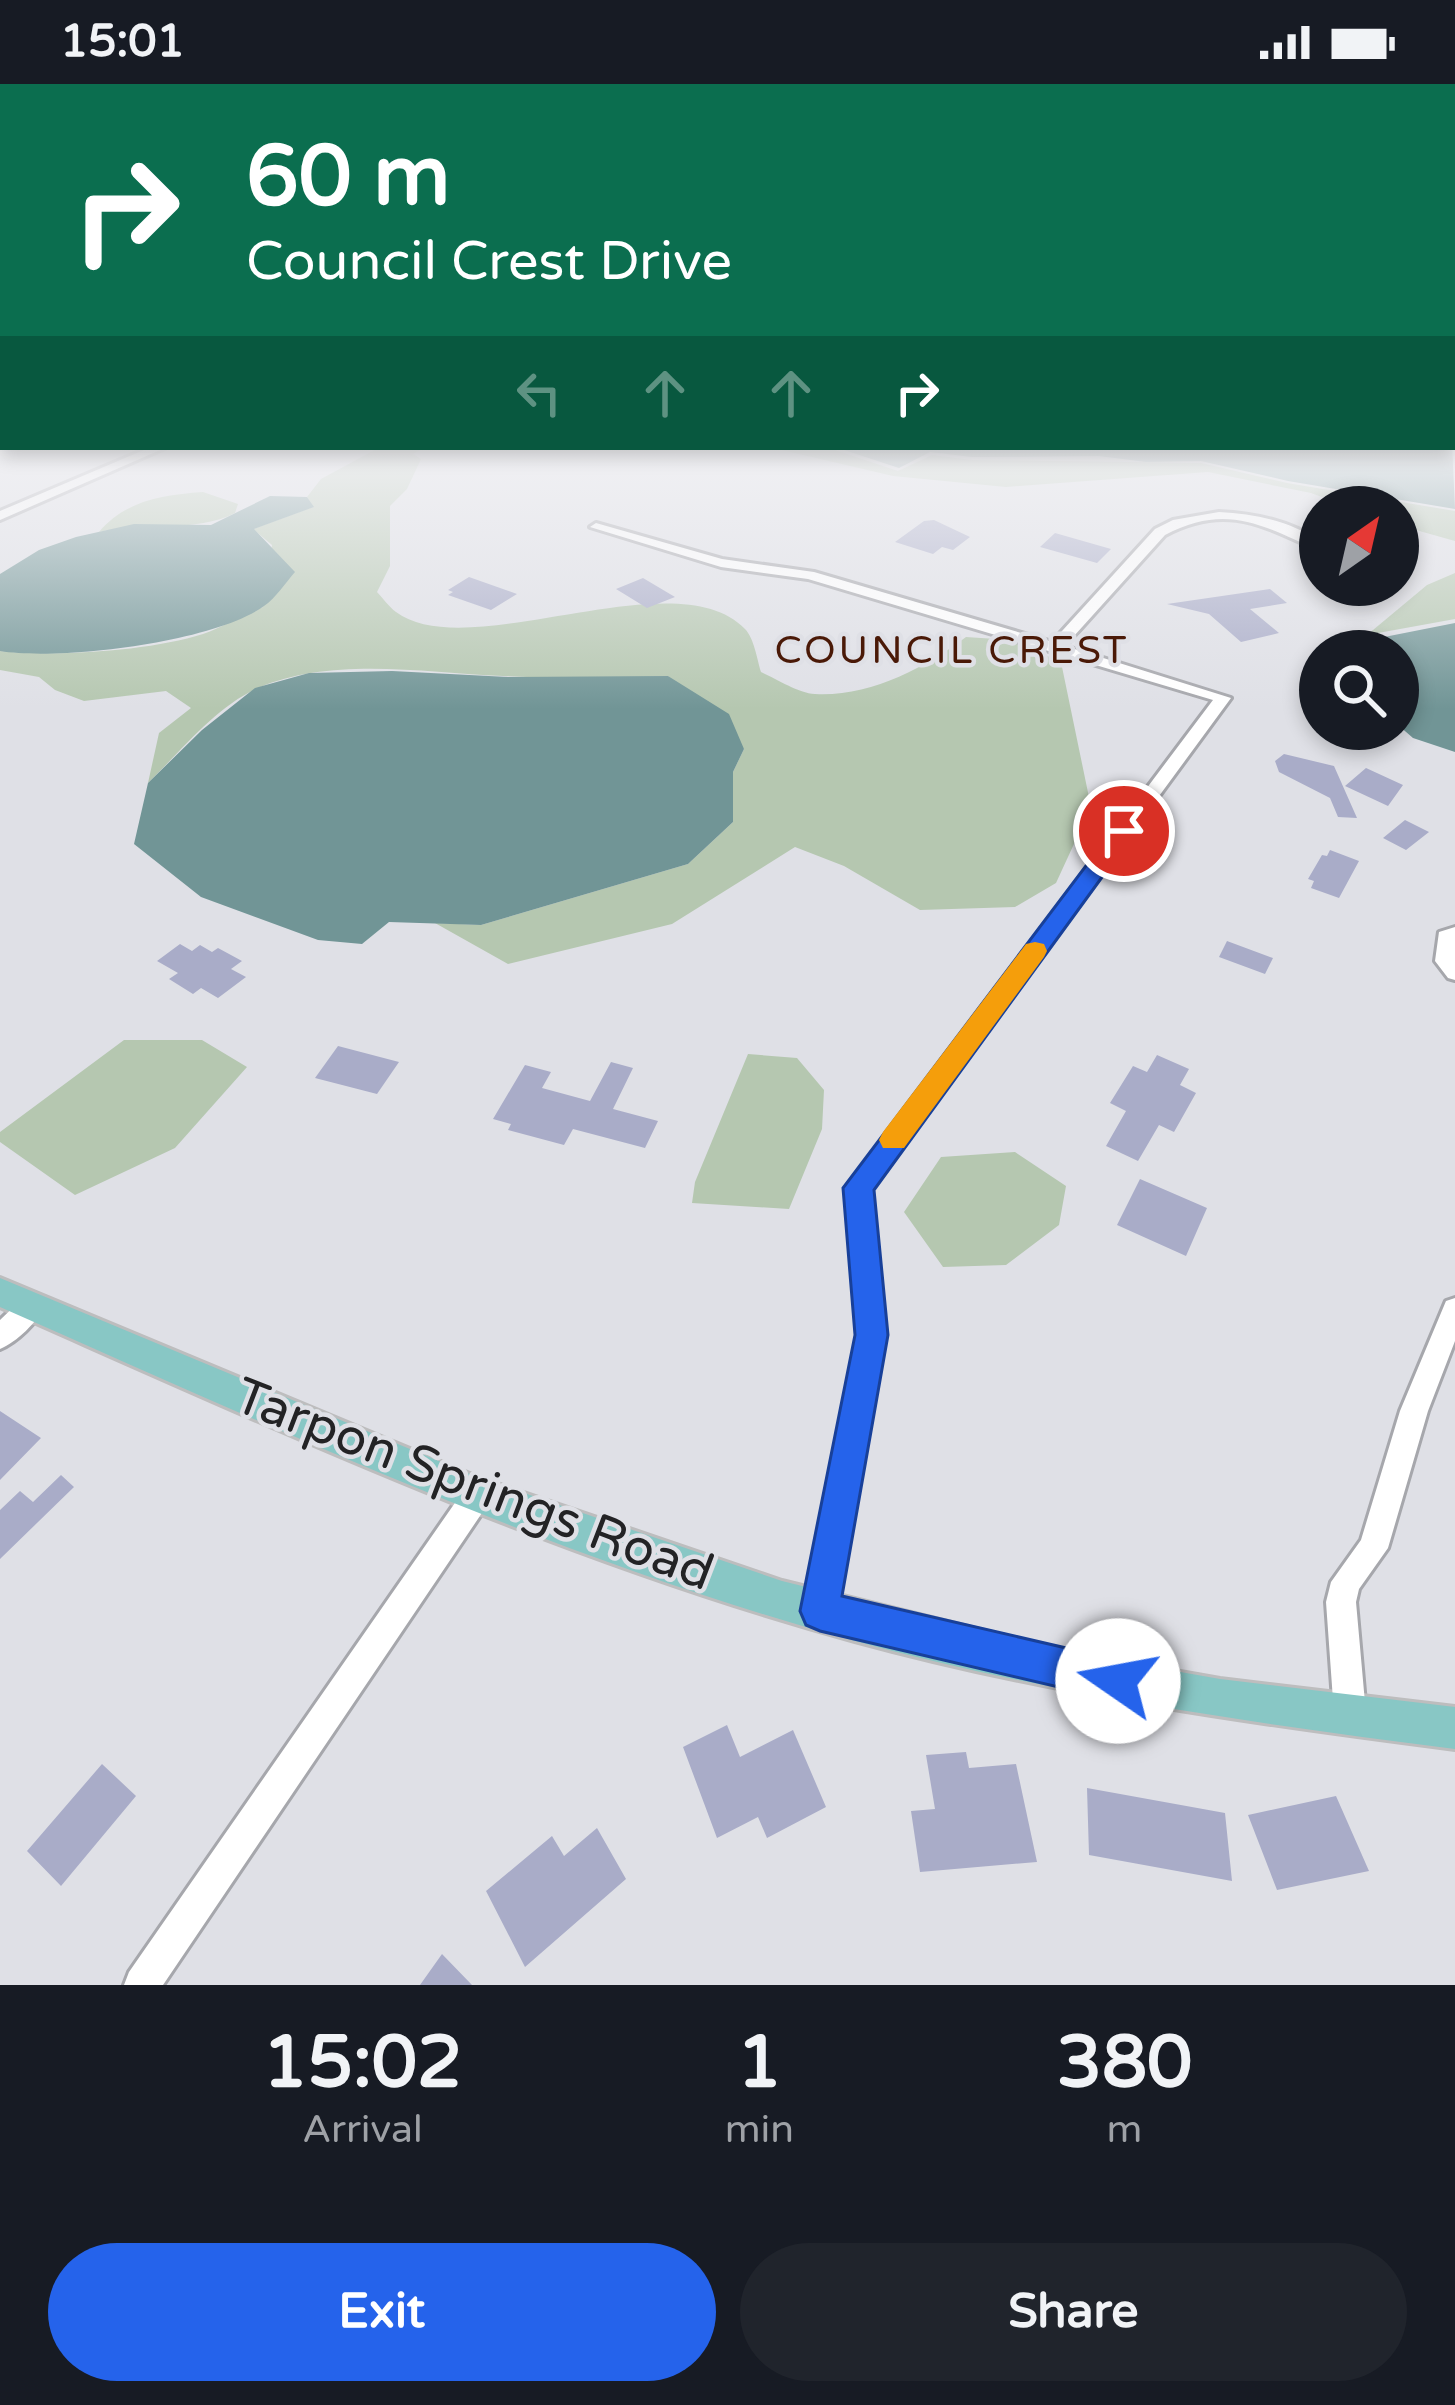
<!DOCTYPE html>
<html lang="en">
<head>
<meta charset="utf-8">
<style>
	body { margin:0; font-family:"Varela Round",sans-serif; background:#20242c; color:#f1f3f6; height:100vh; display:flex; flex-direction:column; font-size:45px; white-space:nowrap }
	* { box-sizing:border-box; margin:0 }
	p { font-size:39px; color:#9ea1a6 }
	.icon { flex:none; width:66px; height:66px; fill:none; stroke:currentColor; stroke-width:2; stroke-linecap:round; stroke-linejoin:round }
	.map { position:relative; height:1901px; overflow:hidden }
	.panel { display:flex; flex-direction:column; background:#171b24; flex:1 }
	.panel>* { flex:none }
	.top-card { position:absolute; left:0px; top:0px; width:1455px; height:366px; box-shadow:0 6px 18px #0003; background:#0b6e4f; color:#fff; overflow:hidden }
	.needle { width:78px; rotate:34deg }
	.tools { position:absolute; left:1299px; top:402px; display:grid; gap:24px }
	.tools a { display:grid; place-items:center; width:120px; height:120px; border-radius:50%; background:#171b24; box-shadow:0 6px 18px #0003; font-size:60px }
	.pin { position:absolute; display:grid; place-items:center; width:102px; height:102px; color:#fff; margin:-51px; border:6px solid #fff; border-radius:50%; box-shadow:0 3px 12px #0007 }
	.me { position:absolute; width:132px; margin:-66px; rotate:282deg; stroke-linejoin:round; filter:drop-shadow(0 0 9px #0008) }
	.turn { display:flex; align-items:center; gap:42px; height:252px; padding:0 48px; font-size:54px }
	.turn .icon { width:156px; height:156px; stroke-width:2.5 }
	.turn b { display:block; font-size:84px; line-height:102px }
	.lanes { display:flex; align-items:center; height:114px; padding:0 48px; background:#0003; justify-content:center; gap:60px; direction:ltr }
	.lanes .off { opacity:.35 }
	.eta { display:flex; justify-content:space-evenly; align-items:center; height:204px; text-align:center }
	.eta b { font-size:72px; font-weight:700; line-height:84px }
	.action { display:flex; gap:24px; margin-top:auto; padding:24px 48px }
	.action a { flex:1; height:138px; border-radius:72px; background:#2563eb; color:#fff; font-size:48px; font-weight:700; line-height:138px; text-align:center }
	.action a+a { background:#20242c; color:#f1f3f6 }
	.status { display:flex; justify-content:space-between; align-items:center; height:84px; padding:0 60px; background:#171b24; direction:ltr }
	.status svg { height:33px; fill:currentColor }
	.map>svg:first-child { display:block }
</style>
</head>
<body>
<div class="status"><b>15:01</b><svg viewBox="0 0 49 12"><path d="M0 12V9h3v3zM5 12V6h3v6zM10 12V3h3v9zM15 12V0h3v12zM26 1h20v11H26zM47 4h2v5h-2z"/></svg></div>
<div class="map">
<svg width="1455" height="1901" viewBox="0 0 1455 1901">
	<rect width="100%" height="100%" fill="#dfe0e6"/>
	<path fill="#b5c7b0" d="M380,363H426L413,370L421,375L407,405L390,422V482L377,508C383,514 389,523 396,528C469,582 676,473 745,545C754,554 757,575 761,588C777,595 798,609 815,610C869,613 925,584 966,553L1011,556L1061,578L1091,723L1056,799L1015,823L920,826L844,782L795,763L672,840L508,880L435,839L481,841L688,780L733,738V688L744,665L668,592C613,595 558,595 503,592C425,589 332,572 258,604C216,622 180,668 148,699L159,649L191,624L166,607L84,617L55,606L39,593L0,586V567C56,573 150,567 203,550C224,543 242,530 263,523L272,461L253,445L313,423L307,413L321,395Z
		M769,363H826L898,387L932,371L972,376L1201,379L1287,399L1455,427V457L1398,441V423H1349L1311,409L1208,388L1006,403L893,392Z
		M203,408L238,420L235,429C196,449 143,438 99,448C126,416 163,411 203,408Z
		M1455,489V535L1367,551L1427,501Z
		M124,956H202L247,983L175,1064L75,1111L0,1058V1048Z
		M748,970L797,974L824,1006L822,1045L789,1125L692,1119L695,1098Z
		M1015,1068L1066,1102L1059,1141L1006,1181L943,1183L904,1128L941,1073Z"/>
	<path fill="#719596" d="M1452,359L1455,425L1288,397L1201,377L1146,378L1099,372L972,373L930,368L899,384L835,363H1452Z
		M270,412L307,413L314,423L254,445L295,488C286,498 276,514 264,522C214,558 61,577 0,567V490L39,466L76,453L134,440L211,441Z
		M1455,539V668L1413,654L1398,641V567H1358L1359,558Z
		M392,587L508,593L668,592L729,630L744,665L733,688V738L688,780L481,841L389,838L362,860L318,856L201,813L134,760L148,699L202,646L255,604L309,589Z"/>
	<path fill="#a9acc8" d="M934,436L970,453L953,466L942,463L933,470L895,458L924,437Z
		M1055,449L1111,465L1097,479L1040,463Z
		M469,493L517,510L491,526L448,511L453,508L448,506Z
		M643,494L675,513L647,524L616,505Z
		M1270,505L1287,519L1250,525L1279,549L1241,558L1209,530L1167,520Z
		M1284,670L1334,682L1357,734L1338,733L1330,714L1279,688L1275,677Z
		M1366,684L1403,701L1388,722L1345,702Z
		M1405,736L1429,748L1406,766L1383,754Z
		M1330,766L1359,777L1339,814L1311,804L1314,797L1308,795L1322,771L1327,772Z
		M1227,857L1273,874L1265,890L1219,873Z
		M180,860L192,867L200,861L212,868L218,864L242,877L231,885L246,893L218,914L201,904L193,910L169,895L178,889L157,877Z
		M338,962L399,978L377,1010L315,994Z
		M1157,971L1189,985L1180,1001L1196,1009L1174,1048L1159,1041L1138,1077L1106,1062L1126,1027L1110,1019L1133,982L1147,988Z
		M611,978L633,984L613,1025L658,1037L645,1064L573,1045L564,1061L508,1046L511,1040L493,1035L525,981L551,988L542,1004L590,1017Z
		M1140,1095L1207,1124L1186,1172L1117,1141Z
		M0,1327L41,1354L0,1396Z
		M61,1391L74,1403L0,1475V1426L20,1407L33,1418Z
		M727,1641L740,1673L793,1646L826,1723L767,1754L758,1733L717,1754L683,1663Z
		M966,1668L969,1684L1016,1680L1037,1778L920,1788L911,1727L935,1725L926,1671Z
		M102,1680L136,1712L61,1802L27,1767Z
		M1087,1704L1225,1729L1232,1797L1089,1771Z
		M1336,1712L1369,1787L1277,1806L1248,1731Z
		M597,1744L626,1795L525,1883L486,1807L552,1752L564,1772Z
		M442,1870L472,1901H420Z"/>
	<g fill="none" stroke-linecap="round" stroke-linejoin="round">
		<defs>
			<path id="minor" d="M151,363H167L0,436V427Z
				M1219,428C1256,430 1289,437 1320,457V467C1263,442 1227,418 1165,451L1065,562L1231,614L870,1106L884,1251L835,1527L831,1538L820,1542L809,1538L805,1527L858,1251L846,1104L1213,616L808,495L721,483L590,443L596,439L722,475L814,488L1052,558L1155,445L1173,436Z
				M1455,843V896L1448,894L1435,877L1439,848Z
				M32,1211L41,1214L45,1222C37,1238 17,1258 0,1265V1236L23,1214Z
				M1455,1214V1257L1428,1327L1388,1464L1359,1505L1356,1518L1366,1630L1361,1641L1350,1646L1339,1641L1334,1630L1326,1518L1331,1498L1361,1456L1400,1327L1446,1217Z
				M476,1399L486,1403L490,1413L486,1423L163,1901H124L129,1888L466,1403Z"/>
			<path id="major" d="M0,1194L477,1393L782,1497L1073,1569L1220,1595L1455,1623V1665C1252,1639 1053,1611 855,1557C559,1476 281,1347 0,1223Z"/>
		</defs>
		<use href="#minor" stroke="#a6a7ac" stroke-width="6"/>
		<use href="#major" stroke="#bdbdbe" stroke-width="6"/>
		<use href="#minor" fill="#fff" fill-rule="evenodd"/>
		<use href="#major" fill="#88c7c5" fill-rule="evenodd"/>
	</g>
	<linearGradient id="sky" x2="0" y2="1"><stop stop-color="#78a8c7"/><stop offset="0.57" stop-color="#f1f1f4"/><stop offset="1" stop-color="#f1f1f4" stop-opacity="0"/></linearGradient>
	<rect width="1455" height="625" fill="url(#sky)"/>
	<path fill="#2563eb" stroke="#184099" stroke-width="3" d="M1124,740L1136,747L1132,752L874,1106L888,1251L842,1512L1118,1576L1132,1582L1138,1597L1132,1611L1118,1617L820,1547L806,1541L800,1527L855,1251L843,1104L1116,742Z"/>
	<path fill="#f59e0b" d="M1035,858L1044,860L1047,867L1044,873L904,1064H883L879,1056L883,1048L1026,860Z"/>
	<g text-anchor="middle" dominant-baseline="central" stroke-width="9" stroke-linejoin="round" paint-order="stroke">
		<g font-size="39" letter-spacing="3" fill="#4a1907" stroke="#dfe0e6">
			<text x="952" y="566">COUNCIL CREST</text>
		</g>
		<g font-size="51" fill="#232325" stroke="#dfe0e6">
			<text transform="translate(474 1401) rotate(21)">Tarpon Springs Road</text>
		</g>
	</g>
</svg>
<div class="tools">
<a><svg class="needle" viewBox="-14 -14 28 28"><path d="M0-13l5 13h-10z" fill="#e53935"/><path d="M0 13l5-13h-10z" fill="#9ea1a6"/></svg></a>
<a><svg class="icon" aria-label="search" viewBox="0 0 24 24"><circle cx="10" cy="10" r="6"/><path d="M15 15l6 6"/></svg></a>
</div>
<div class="pin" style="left:1124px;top:747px;background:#d93025"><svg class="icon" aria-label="arrive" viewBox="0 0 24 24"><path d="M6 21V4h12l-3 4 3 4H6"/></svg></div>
<svg class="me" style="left:1118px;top:1597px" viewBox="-20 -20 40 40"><circle r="19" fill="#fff"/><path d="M0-13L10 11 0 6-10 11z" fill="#2563eb"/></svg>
<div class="top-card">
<div class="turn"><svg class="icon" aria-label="right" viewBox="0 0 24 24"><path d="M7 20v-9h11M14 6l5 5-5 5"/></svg><div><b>60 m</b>Council Crest Drive</div></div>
<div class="lanes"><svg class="icon off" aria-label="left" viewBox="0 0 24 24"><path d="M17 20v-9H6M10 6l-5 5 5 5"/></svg><svg class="icon off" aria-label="ahead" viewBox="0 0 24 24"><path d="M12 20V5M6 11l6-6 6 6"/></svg><svg class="icon off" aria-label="ahead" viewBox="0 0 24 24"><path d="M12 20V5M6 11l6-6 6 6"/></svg><svg class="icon" aria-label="right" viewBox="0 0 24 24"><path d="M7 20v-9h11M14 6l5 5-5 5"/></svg></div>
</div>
</div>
<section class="panel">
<div class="eta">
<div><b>15:02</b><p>Arrival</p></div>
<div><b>1</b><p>min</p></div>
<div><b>380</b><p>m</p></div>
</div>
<div class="action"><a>Exit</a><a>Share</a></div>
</section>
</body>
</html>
